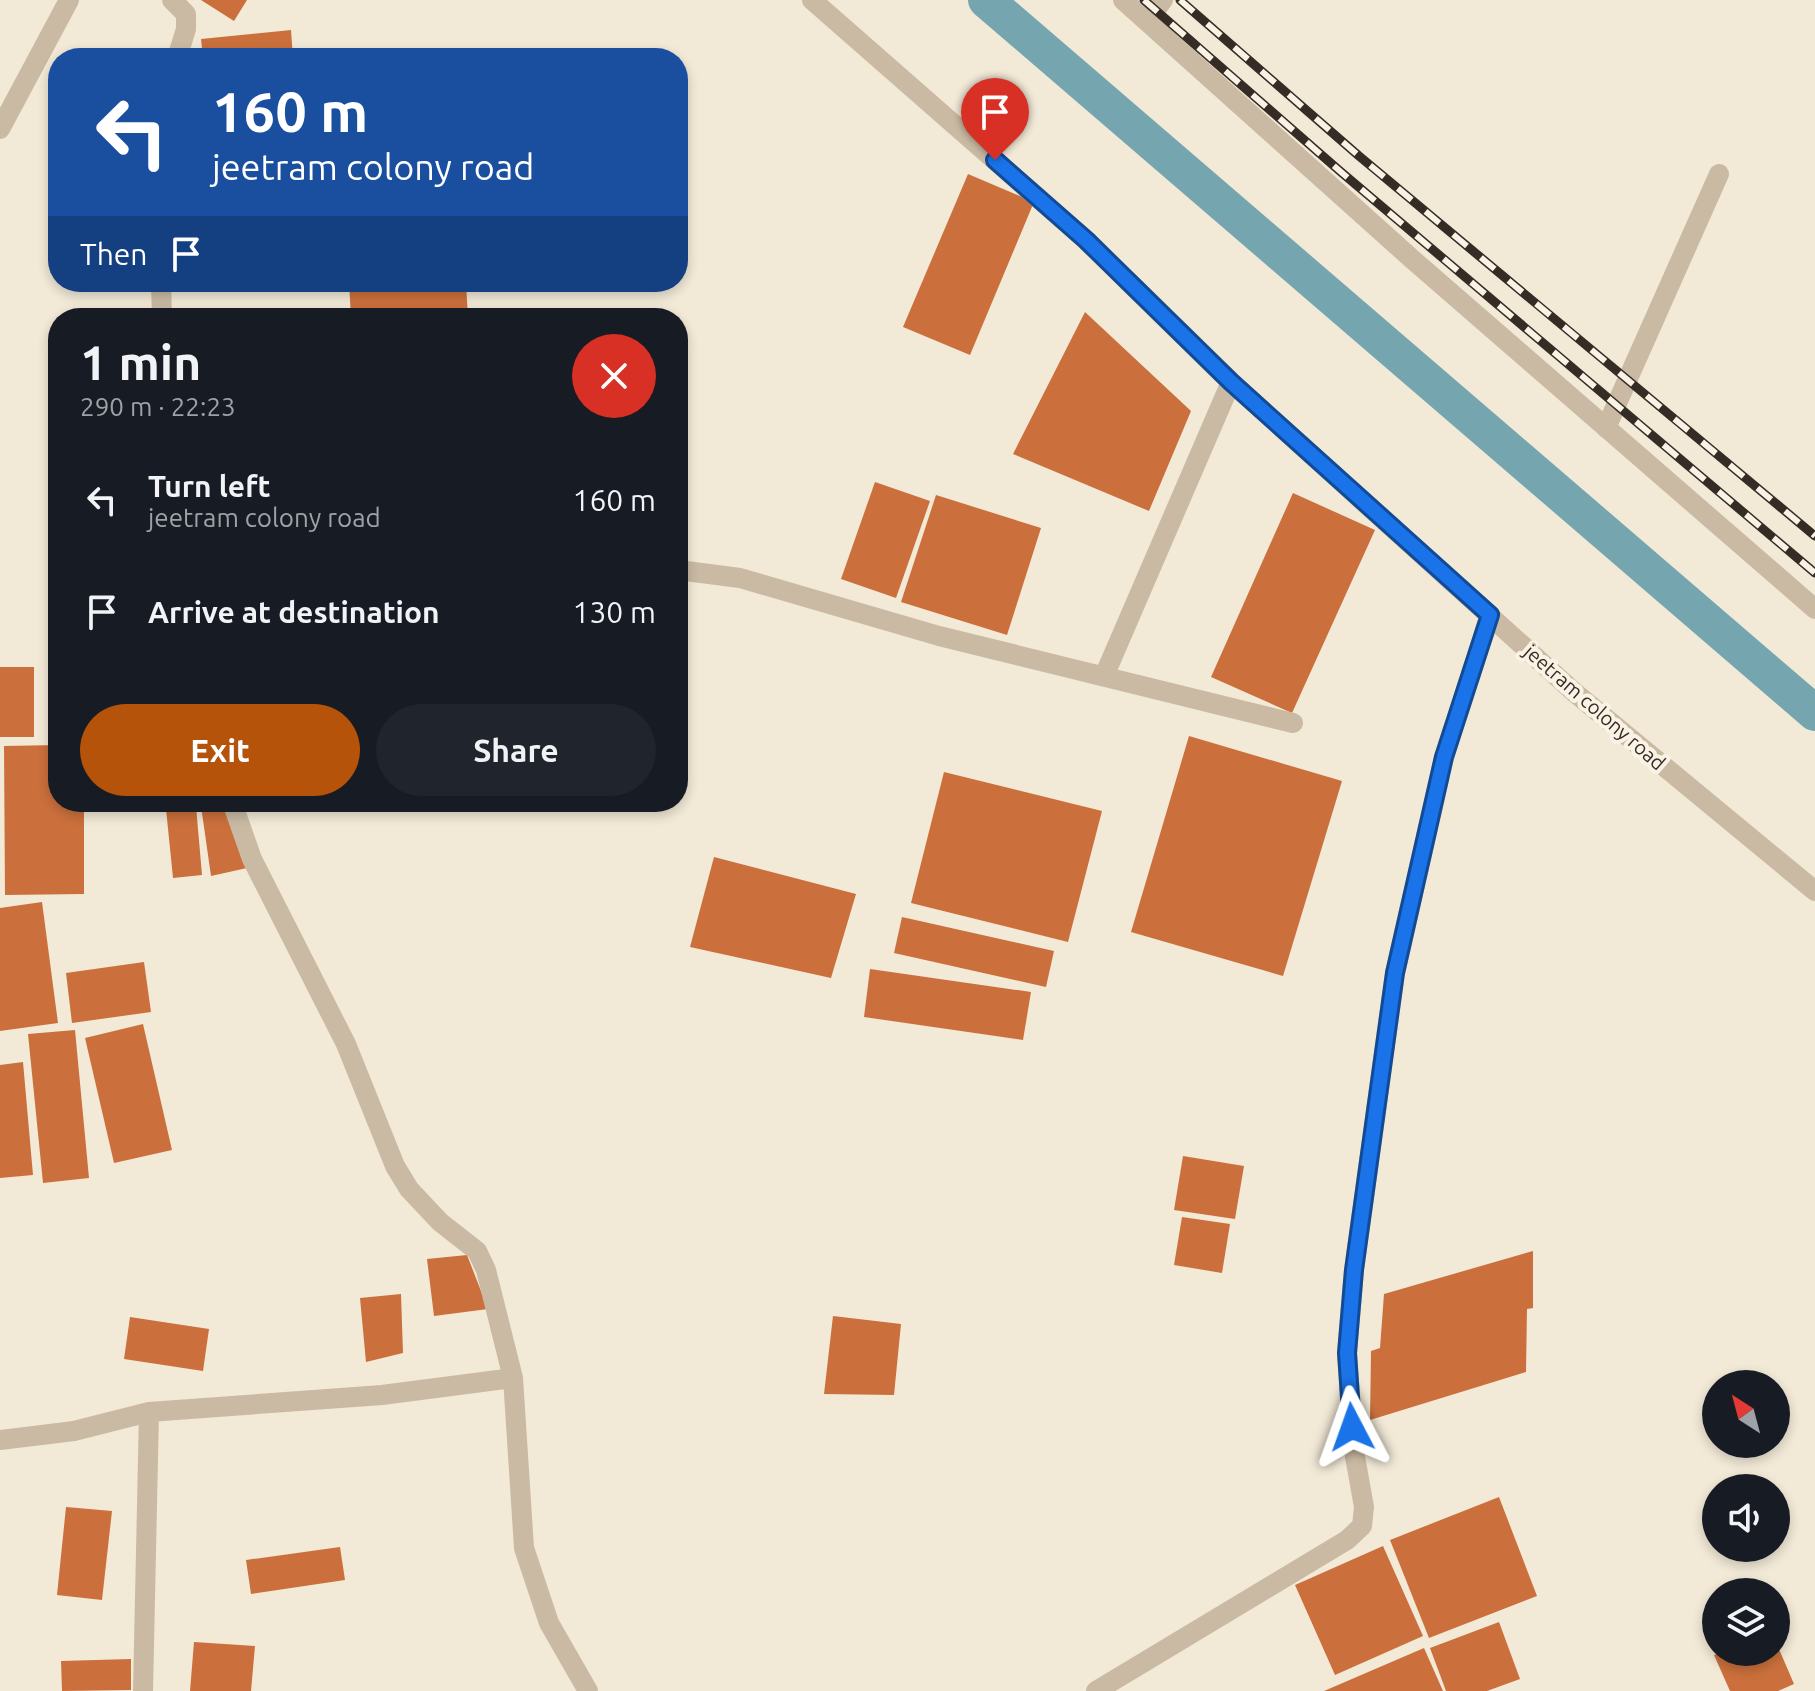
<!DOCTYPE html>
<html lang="en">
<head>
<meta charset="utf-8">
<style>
	body { margin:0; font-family:Ubuntu,sans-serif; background:#20242c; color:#f1f3f6; height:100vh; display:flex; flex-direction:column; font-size:30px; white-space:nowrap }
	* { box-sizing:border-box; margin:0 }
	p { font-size:26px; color:#9ea1a6 }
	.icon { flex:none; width:44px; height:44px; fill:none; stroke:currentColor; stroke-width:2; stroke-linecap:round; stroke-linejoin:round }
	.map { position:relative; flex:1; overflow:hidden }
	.sheet { position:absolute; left:48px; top:308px; width:640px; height:504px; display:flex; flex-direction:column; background:#171b24; border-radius:32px; box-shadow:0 4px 12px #0003 }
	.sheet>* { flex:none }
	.hud { position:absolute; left:48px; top:48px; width:640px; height:244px; border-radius:32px; box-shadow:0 4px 12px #0003; background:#1a4fa0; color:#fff; overflow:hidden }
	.needle { width:52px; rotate:324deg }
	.fabs { position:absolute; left:1702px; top:1370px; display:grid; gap:16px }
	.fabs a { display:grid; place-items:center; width:88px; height:88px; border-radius:50%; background:#171b24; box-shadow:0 4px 12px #0003; font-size:40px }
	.pin { position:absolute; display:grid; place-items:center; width:68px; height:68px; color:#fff; margin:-82px -34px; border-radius:50% 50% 50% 0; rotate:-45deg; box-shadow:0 0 8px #0007 }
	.pin .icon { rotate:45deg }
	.me { position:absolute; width:88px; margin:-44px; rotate:356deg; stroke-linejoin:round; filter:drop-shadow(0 0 6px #0008) }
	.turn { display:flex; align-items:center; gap:28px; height:168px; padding:0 32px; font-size:36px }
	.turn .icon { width:104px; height:104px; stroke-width:2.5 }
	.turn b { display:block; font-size:56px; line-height:68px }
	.then { display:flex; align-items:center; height:76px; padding:0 32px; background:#0003; gap:16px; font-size:30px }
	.round { display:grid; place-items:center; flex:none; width:84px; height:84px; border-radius:42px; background:#20242c }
	.head { display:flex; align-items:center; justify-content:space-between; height:136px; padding:0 32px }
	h1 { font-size:48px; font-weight:700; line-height:60px }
	.primary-button { display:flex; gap:16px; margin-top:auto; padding:16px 32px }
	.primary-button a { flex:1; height:92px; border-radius:48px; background:#b45309; color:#fff; font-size:32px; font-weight:700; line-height:92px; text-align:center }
	.primary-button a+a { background:#20242c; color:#f1f3f6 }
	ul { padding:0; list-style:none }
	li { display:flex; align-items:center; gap:24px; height:112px; padding:0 32px }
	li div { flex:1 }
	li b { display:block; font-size:30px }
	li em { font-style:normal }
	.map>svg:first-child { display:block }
</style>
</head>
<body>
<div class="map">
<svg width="1815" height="1691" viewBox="0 0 1815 1691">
	<rect width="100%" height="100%" fill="#f2e9d7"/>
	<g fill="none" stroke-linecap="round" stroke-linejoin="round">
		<path stroke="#75a6b0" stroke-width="36" d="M986,0L1815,713"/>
	</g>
	<path fill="#cb703c" d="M201,0H247L234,21Z
		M291,30L293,58H203L201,39Z
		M968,174L1034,202L970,355L903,327Z
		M349,282H466L468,318H351Z
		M1085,312L1191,411L1149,511L1013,454Z
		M875,482L930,501L896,598L841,579Z
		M1293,493L1375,530L1292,713L1211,677Z
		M936,495L1041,528L1007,635L901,602Z
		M0,667H34V737H0Z
		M1189,736L1342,781L1283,976L1131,932Z
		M58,745V802H84V894L5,895L4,746Z
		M944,772L1102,811L1068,942L911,903Z
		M229,803L247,868L211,876L201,806Z
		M196,806L202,875L173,878L166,809Z
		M714,857L856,894L831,978L690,947Z
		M42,902L58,1023L0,1031V908Z
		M902,917L1054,951L1046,987L894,953Z
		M144,962L151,1012L72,1023L66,973Z
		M870,969L1031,992L1023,1040L864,1017Z
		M143,1024L172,1150L114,1163L85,1038Z
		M75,1030L89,1178L43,1183L28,1034Z
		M23,1062L33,1175L0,1178V1065Z
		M1183,1156L1244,1166L1235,1219L1174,1210Z
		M1182,1217L1230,1224L1222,1273L1174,1265Z
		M1533,1251V1308L1527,1309L1526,1372L1370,1420L1371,1351L1380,1348L1384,1294Z
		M467,1255L488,1309L434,1316L427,1259Z
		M401,1294L403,1353L366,1362L360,1298Z
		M833,1316L901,1324L894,1395L824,1394Z
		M130,1317L209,1329L203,1371L124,1359Z
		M1499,1497L1537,1596L1429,1638L1390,1540Z
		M66,1507L112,1511L102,1600L57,1595Z
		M1383,1546L1423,1636L1335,1675L1295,1585Z
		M340,1547L345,1580L251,1594L246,1560Z
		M1499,1622L1520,1679L1487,1691H1446L1430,1648Z
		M194,1642L255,1646L251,1691H190Z
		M1776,1642L1794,1684L1778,1691H1730L1714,1655L1722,1652H1776Z
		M1424,1648L1443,1691H1324Z
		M131,1659V1690L62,1691L61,1661Z"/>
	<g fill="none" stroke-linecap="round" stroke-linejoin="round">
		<path stroke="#cabaa3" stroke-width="20" d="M172,0L186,14V29L177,58
			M812,0L1086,240L1231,382L1574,692L1815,891
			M1123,0L1412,259L1815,609
			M1147,21L1163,0
			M0,129L69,0
			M161,282L162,318
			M1606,428L1719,174
			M678,570L740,578L939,636L1293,723
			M1105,674L1231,382
			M232,802L252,859L346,1044L395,1166L409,1189L440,1222L477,1251L486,1270L513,1378L524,1548L549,1623L588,1691
			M0,1440L74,1431L149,1412L382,1395L513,1378
			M143,1691L149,1412
			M1096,1691L1347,1540L1362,1526L1364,1507L1354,1451L1347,1353L1354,1270L1395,973L1444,757L1490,615"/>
		<defs>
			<path id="rail" d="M1144,0L1341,172L1815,573
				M1180,0L1359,156L1815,536"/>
		</defs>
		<use href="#rail" stroke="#352c25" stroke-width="9"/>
		<use href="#rail" stroke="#faf2e4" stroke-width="6" stroke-dasharray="18" stroke-linecap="butt"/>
	</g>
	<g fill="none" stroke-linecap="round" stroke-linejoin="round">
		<defs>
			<path id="route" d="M995,160L1086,240L1231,382L1490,615L1444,757L1395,973L1354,1270L1347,1353L1352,1427"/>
		</defs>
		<use href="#route" stroke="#114b97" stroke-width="20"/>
		<use href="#route" stroke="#1a73e8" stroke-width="14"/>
	</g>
	<g text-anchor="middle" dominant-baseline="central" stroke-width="8" stroke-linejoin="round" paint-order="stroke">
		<g font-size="20" fill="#352c25" stroke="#faf2e4">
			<text transform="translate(1595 707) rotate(41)">jeetram colony road</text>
		</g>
	</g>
</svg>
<div class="fabs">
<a><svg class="needle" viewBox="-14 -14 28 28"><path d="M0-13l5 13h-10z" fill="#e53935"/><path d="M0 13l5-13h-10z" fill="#9ea1a6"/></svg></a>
<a><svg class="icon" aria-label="sound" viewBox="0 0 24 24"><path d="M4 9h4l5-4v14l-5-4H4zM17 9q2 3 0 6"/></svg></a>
<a><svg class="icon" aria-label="layers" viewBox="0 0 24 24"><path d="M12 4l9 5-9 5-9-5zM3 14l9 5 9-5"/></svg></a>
</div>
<div class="pin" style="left:995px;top:160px;background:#d93025"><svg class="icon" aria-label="arrive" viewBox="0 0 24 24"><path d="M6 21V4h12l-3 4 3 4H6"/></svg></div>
<svg class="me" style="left:1352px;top:1427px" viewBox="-20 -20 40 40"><path d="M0-17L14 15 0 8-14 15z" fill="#1a73e8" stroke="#fff" stroke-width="4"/></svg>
<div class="hud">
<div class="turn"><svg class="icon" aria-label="left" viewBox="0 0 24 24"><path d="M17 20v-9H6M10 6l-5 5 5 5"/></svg><div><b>160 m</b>jeetram colony road</div></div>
<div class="then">Then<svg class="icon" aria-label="arrive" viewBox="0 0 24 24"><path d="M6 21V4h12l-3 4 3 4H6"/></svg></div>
</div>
<section class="sheet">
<div class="head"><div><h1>1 min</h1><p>290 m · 22:23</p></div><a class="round" style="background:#d93025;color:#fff"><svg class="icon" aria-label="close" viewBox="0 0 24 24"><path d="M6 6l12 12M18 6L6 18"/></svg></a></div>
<ul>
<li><svg class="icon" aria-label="left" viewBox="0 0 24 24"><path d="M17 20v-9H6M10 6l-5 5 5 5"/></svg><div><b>Turn left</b><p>jeetram colony road</p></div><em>160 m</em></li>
<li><svg class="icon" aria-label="arrive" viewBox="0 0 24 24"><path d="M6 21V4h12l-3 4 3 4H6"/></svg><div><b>Arrive at destination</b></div><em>130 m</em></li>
</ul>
<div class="primary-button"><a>Exit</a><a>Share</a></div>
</section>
</div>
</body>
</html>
